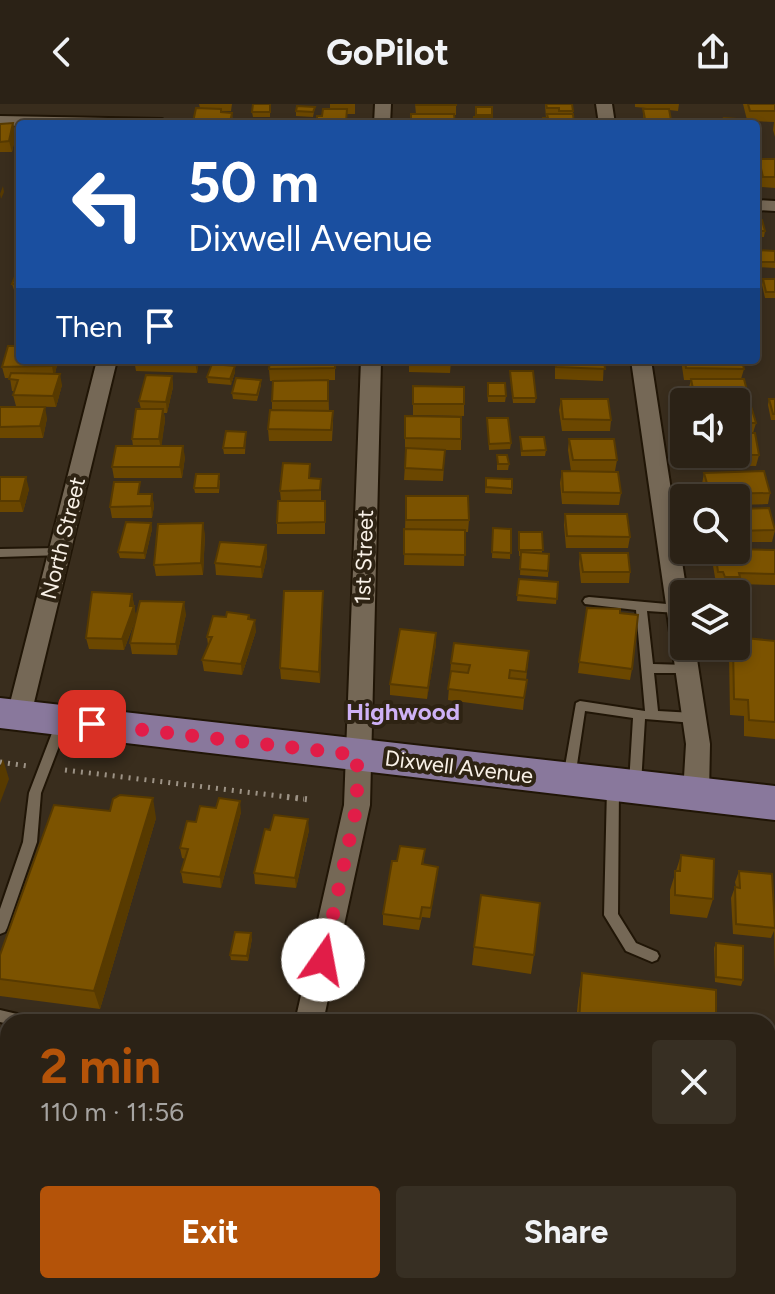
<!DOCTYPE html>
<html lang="en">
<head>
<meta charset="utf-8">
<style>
	body { margin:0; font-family:Figtree,sans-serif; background:#372f23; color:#f1f3f6; height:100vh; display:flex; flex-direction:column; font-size:30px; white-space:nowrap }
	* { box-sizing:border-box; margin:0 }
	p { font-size:26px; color:#a6a4a1 }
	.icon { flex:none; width:44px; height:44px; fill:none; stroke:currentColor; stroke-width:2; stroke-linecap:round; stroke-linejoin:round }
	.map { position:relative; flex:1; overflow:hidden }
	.sheet { position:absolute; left:0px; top:910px; width:776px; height:280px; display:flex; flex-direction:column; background:#2b2216; border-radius:24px 24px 0 0; box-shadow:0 4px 12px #0003,0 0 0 2px #473f35 }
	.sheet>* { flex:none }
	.guide { position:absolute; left:16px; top:16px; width:744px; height:244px; border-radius:8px; box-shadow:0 4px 12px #0003,0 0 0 2px #473f35; background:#1a4fa0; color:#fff; overflow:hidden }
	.controls { position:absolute; left:670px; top:284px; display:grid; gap:16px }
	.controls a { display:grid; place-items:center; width:80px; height:80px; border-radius:8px; background:#2b2216; box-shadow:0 4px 12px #0003,0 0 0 2px #473f35; font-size:40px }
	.pin { position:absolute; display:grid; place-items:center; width:68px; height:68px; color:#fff; margin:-34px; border-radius:16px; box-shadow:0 4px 12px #0006 }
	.me { position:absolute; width:88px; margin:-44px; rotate:12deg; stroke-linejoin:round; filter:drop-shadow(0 0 6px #0008) }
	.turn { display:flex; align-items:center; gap:28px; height:168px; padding:0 40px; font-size:36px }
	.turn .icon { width:104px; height:104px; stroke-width:2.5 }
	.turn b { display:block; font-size:56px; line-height:68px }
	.then { display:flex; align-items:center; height:76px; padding:0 40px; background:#0003; gap:16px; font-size:30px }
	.round { display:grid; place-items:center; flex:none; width:84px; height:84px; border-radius:8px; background:#372f23 }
	.summary { display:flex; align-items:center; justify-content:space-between; height:136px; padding:0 40px }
	h1 { font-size:48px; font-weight:700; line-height:60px; color:#b45309 }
	.cta { display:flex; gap:16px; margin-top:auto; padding:16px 40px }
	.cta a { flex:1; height:92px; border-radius:8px; background:#b45309; color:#fff; font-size:32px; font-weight:700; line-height:92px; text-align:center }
	.cta a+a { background:#372f23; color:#f1f3f6 }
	header { display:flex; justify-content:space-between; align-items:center; height:104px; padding:0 40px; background:#2b2216; font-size:36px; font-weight:700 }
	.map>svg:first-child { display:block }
</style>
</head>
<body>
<header><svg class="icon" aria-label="back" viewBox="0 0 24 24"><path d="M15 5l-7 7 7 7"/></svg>GoPilot<svg class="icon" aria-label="share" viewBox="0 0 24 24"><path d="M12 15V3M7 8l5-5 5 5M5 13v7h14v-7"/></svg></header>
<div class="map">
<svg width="775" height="1190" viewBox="0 0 775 1190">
	<rect width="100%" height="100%" fill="#392d1d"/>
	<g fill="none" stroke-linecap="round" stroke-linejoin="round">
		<defs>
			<path id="lane" d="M59,444L64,448L63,451L0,453V445Z
				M589,493L678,501L684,505L678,509L647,507L653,560L687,561L693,565L687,569H654L658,607L694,609L698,611L700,614L698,617L694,619L645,615L641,680L639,684H631L629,680L633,614L585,607L575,674L573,678H565L563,674L576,599L580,597L645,607L636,506L585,500L583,497L585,494Z
				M63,611L67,613L69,616L41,689L37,738L7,824L5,828L0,830V805L23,738L29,689L57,616L59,613Z
				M613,679L617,680L619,684L618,810L636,839L657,848L659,852L657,856L652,858L626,847L604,811L607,684L609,680Z
				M0,906L30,913L32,918H8V920L0,918Z"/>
			<path id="street" d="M375,0H391L390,20H374Z
				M596,0H612L615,20H599Z
				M0,12L162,15L170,20L0,22Z
				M756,96L775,97V107L756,106Z
				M97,256H117L31,611L28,618L19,620L10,618L7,611Z
				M361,256H381L370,701L323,918H295L344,701Z
				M631,256H651L687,490H684V542H695L710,640L709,690L705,697L696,700L687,697L683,690L686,640Z
				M239,1182H271L269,1190H237Z"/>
			<path id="primary" d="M0,594L775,682V716L0,624Z"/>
		</defs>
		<use href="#lane" stroke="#201506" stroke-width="4"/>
		<use href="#street" stroke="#201506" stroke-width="4"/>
		<use href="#primary" stroke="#201506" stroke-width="4"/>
		<path stroke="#9d9386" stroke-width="5" stroke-dasharray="2 6" stroke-linecap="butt" d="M0,658L27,662
			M65,666L304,695"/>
		<path stroke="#9d9386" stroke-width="6" stroke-dasharray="2 7" stroke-linecap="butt" d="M287,693L313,696
			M0,1160L8,1161
			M133,1182L181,1190"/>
		<use href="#lane" fill="#756856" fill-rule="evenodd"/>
		<use href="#street" fill="#756856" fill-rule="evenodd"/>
		<use href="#primary" fill="#89789c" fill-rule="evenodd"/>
	</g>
	<path fill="#6b4700" d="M199,0H232L231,7H222V8L232,9L233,20H194L193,18L200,4Z
		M270,0V13H253L252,8Z
		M330,0H355V10H347V20H317V12H322L330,5Z
		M415,0H456V11L416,10Z
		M545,0H572L574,20H542L543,14H546Z
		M635,0H679L678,7L669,6L671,20H644L643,10V5H658L635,3Z
		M743,0H775V33L773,26L774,18L750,17L751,20H723L724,14L747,16Z
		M315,3L313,13L296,12V7Z
		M476,3H492L493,20L476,13Z
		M0,20L16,30L12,48H0Z
		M756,49L758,55H775V84L761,83L758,71H756Z
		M756,116L765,127L764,133H756Z
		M756,146L775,147V164L757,163Z
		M20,165V186H14L12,180Z
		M763,175H775V194H765L762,181Z
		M58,256L55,270L62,281L56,303L16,302L13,291L14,287H12L10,274H5L2,263Z
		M134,256H199L197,269L136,267Z
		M335,256V276L270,277L269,265Z
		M409,256L451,258L450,269L409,268Z
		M555,256H604L603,277L555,275Z
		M681,256H742L744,265L741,275L749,295L748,299L756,319L753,329L759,351L756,362L702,361L700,350H736V298H691L688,287L691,276H684Z
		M235,262V268L231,281L208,279L207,273Z
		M510,267L536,294L535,299H513Z
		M172,272L173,283L167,309H164L165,316L161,342L185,353L182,374H114L112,363L133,342L132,335L141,305L139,297Z
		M261,276V281L257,297L233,295L232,289Z
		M328,276L329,307L333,318L332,337H269L268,325L272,306V297Z
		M413,282L464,300V312L413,311Z
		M487,285L506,292L505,298H488Z
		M561,295L611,316L610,327H562L559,306Z
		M769,295H775V316H771L768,301Z
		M0,303L47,314L43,334H0Z
		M405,312L461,335V346H438H445L443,377L404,376L406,345H405Z
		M487,314L511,339L510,345L489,346Z
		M246,328L245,350H224L223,344Z
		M520,333L546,346L545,352H521Z
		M569,335L617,356L615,367H571L568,346Z
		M497,351L509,360L508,366H497Z
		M562,367L621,389L619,401L562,400L560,379Z
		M704,369L770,389L768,400L736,401V394H706L702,380Z
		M0,373L29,385L23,408H0Z
		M311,374L321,375V397H325V430H277V419L281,397L280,387Z
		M486,374L512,375V390L485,389Z
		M220,376L219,389H195L194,384Z
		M142,390H152L154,402L152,414H112L110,403Z
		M406,392L469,416L468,428H465L464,462L404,461Z
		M736,405L775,426L772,438H736Z
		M565,410L630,433L628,444H566L564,421Z
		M151,419L152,425L145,455L120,454L118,448Z
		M493,424L511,425L510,455L492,454Z
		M519,428H542V449L549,450L548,473L520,471L521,452H519Z
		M205,430L203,471L156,472L154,461Z
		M266,441L267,453L262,474L216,471L215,459Z
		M714,446H775V481L738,480L737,484H722L721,480L716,479L712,456Z
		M580,449L630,468L629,479H581L579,460Z
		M519,475L558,478L556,500L517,497Z
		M323,487L320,579L281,575L280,564Z
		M132,490L136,513L186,510L177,551L132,550L130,539L136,514L124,546L89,545L86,534Z
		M587,504L620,509L632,565L630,576L578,569Z
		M249,511L250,515L256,527L242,571L204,567L202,556L208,541L207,533L226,513Z
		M775,537V635L744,632V612L730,611L729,549L731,542Z
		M436,540L427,595L390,591V580Z
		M529,547L523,606L448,596L451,559Z
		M241,708L221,784L183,779L181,768L185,755L182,754L180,744L196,718Z
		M156,714L100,905L0,892V851Z
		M270,726H309L296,784L255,780L254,769Z
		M425,745L423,761L438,763L430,814L422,813L419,826L383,821V810L397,757Z
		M681,751L713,795L707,814L670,810V786Z
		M739,767L774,812L775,810V872L774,827L771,834L733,830L731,794L735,783H736L735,778Z
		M252,834L248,857L231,856L230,851Z
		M716,839L743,876L741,882L715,878L714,844Z
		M474,843L534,851L531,870L472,861Z
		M582,869L716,918H576L579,887Z"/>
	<path fill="#573a00" d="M13,19L16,30L12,48L9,37Z
		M3,82L4,88L1,95L0,90Z
		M53,256H58L54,274L52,262Z
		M196,256H199L197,269L195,257Z
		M235,262V268L231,281L230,275Z
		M60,270L62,281L56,303L53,292Z
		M172,272L173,283L167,309L166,298Z
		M45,303L47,314L43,334L40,322Z
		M163,305L165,316L161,346L159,335Z
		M183,342L185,353L182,374L180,363Z
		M26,373L29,385L23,408L20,397Z
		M152,390L154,402L152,414L151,402Z
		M151,419L152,425L145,455L144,449Z
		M203,419L205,430L203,471L201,459Z
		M266,441L267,453L262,474L261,463Z
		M323,487V498L320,579L319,568Z
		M132,490L136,513L124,546L122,535Z
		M184,498L186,510L177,551L176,540Z
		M255,516L256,527L242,571L241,560Z
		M436,529V540L427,595L428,584Z
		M3,655L9,675L0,699V663Z
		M153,694L156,714L100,905L94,887Z
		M240,697L241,708L221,784L220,773Z
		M308,715L309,726L296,784L295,774Z
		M438,763L437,773L430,814L431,804Z
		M251,829L252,834L248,857L247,852Z"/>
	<path fill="#7c5300" stroke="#573a00" stroke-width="2" d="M253,0H270V8H252Z
		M416,0H456V1H416Z
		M546,0H572L573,7H559V4H547Z
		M748,0H775V7H750Z
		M297,2L315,3L313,8L296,7Z
		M476,3H492V11H476Z
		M196,4L221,5V8L232,9L230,18H193Z
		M323,5H347L346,18H317V12H322Z
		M643,5H669L671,16H660V20H646Z
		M411,10H454L455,20H411Z
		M547,10H573L574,20H543V14H548Z
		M474,13H492L493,20H474Z
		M724,14L750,16L751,20H726Z
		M13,19L9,37L0,38V20Z
		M756,49L758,55H775V73H763L760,60H756Z
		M756,116H762L765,127H756Z
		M756,146L775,147V158H758Z
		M18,165H20V180H12Z
		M763,175H775V188H766Z
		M8,242H20V256H53L52,262L2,263Z
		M147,256H196L195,257Z
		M270,256H335V264L269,265Z
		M409,256H450L451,258L409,257Z
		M556,256H604L605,265L556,263Z
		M685,256H742L744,265L686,264Z
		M212,260L235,262L230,275L207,273Z
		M510,267H533L536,294H513Z
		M11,269L60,270L53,292L13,291L18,276L9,275Z
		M146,271L172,272L166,298L139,297Z
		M236,274L261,276L257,291L232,289Z
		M691,275H744L749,295H695Z
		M328,276V297H272L273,277Z
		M488,279H505L506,292H488Z
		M413,282L464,283V300H413Z
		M561,295H608L611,316L563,315Z
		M769,295H775V310H773Z
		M736,299H750L756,319H736Z
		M0,303H45L40,322L0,323Z
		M136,305H163L159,335H132Z
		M270,306L333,307L331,326L268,325Z
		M405,312L461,313V335L405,334Z
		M487,314H508L511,339L489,340Z
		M226,327L246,328L244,344H223Z
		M736,329H755L759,351L709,350H736Z
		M520,333H544L546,346L522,347Z
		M569,335H614L617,356H573Z
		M116,342H183L180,363H112Z
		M406,344L445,346L443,366L405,364Z
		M497,351H507L509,360H498Z
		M283,359L310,360L309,374L321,375L320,386L280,387Z
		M562,367L618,368L621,389L563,388Z
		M764,367L770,389L710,390L704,369Z
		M196,370H219L218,384H194Z
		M0,373H26L20,397H0Z
		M486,374L512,375V385L486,383Z
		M114,378H140L138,390H152L151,402L110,403Z
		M406,392H468L469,416H406Z
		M278,397H325V418L277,419Z
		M769,404L775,426L736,427V405Z
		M565,410H627L630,433L567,432Z
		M126,418L151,419L144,449L118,448Z
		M203,419L201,459L154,461L158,420Z
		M493,424L511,425V449L492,448Z
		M404,425L465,426V451L404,450Z
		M519,428H542L543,446H519Z
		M220,438L266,441L261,463L215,459Z
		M736,445L775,446V470L739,469L740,473H725L723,468H718L715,446Z
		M521,448L549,450L548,467L520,465Z
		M580,449H628L630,468H583Z
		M519,475L558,478L557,495L517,491Z
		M284,487H323L319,568L280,564Z
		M92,488L132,490L130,502H134L122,535L86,534Z
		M140,497L184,498L176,540L130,539Z
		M587,504L620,505V509L638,511L632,565L579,558Z
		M227,508L249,511L248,515L255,516L241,560L202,556L212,533H207L213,512L226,513Z
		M400,525L436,529L428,584L390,580Z
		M736,533L775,537V618L749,616L748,596L734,595L733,542H736Z
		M454,539L529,547L526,568L510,566L509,574L527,576L524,594L448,585L451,567L468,569L470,561L451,559Z
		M120,691L153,694L94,887L0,875V851L54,701L110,707L113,695Z
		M219,694L240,697L220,773L181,768L188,745L180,744L187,717L196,718L200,702L216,704Z
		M274,711L308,715L295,774L254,769L265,725L270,726Z
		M400,742L425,745L422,760L438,763L431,804L422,803L420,815L383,810L392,757H397Z
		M681,751L714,755L713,795L675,791V767H680Z
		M739,767L772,770L775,824L736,820L735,783L740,784Z
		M481,791L540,799L534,851L474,843Z
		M235,828L251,829L247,852L230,851Z
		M716,839L743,842V876L716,873Z
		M582,869L716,886V918H579Z"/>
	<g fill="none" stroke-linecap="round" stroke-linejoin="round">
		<path stroke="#e11d48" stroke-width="14" stroke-dasharray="0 25.2" d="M92,620L357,651V701L323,856"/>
	</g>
	<g text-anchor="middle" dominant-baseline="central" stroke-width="8" stroke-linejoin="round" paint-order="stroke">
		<g font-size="22" fill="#f9f1e7" stroke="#2e2313">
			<text transform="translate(63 434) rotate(-76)">North Street</text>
			<text transform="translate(364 453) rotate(-88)">1st Street</text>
			<text transform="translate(459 663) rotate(7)">Dixwell Avenue</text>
		</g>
		<g font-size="24" font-weight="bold" fill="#ceb1f6" stroke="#2e2313">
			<text x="403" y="607">Highwood</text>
		</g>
	</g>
</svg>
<div class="controls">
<a><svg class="icon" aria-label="sound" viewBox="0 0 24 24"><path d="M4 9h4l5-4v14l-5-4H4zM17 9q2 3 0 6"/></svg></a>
<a><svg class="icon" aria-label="search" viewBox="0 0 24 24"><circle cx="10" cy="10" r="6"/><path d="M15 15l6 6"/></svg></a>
<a><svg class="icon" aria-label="layers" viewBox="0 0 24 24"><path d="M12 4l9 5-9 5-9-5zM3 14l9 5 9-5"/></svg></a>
</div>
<div class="pin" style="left:92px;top:620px;background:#d93025"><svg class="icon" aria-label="arrive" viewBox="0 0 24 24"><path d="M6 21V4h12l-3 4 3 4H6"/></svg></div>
<svg class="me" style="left:323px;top:856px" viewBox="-20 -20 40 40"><circle r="19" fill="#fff"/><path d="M0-13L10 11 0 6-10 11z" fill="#e11d48"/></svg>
<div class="guide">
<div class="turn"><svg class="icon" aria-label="left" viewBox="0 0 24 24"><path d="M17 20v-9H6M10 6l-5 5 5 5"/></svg><div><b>50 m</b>Dixwell Avenue</div></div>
<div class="then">Then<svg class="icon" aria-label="arrive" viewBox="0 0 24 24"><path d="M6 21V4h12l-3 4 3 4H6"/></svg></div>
</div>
<section class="sheet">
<div class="summary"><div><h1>2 min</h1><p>110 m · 11:56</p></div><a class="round"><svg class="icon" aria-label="close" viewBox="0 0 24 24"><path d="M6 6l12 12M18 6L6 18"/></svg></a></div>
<div class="cta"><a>Exit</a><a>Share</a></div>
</section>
</div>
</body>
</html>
